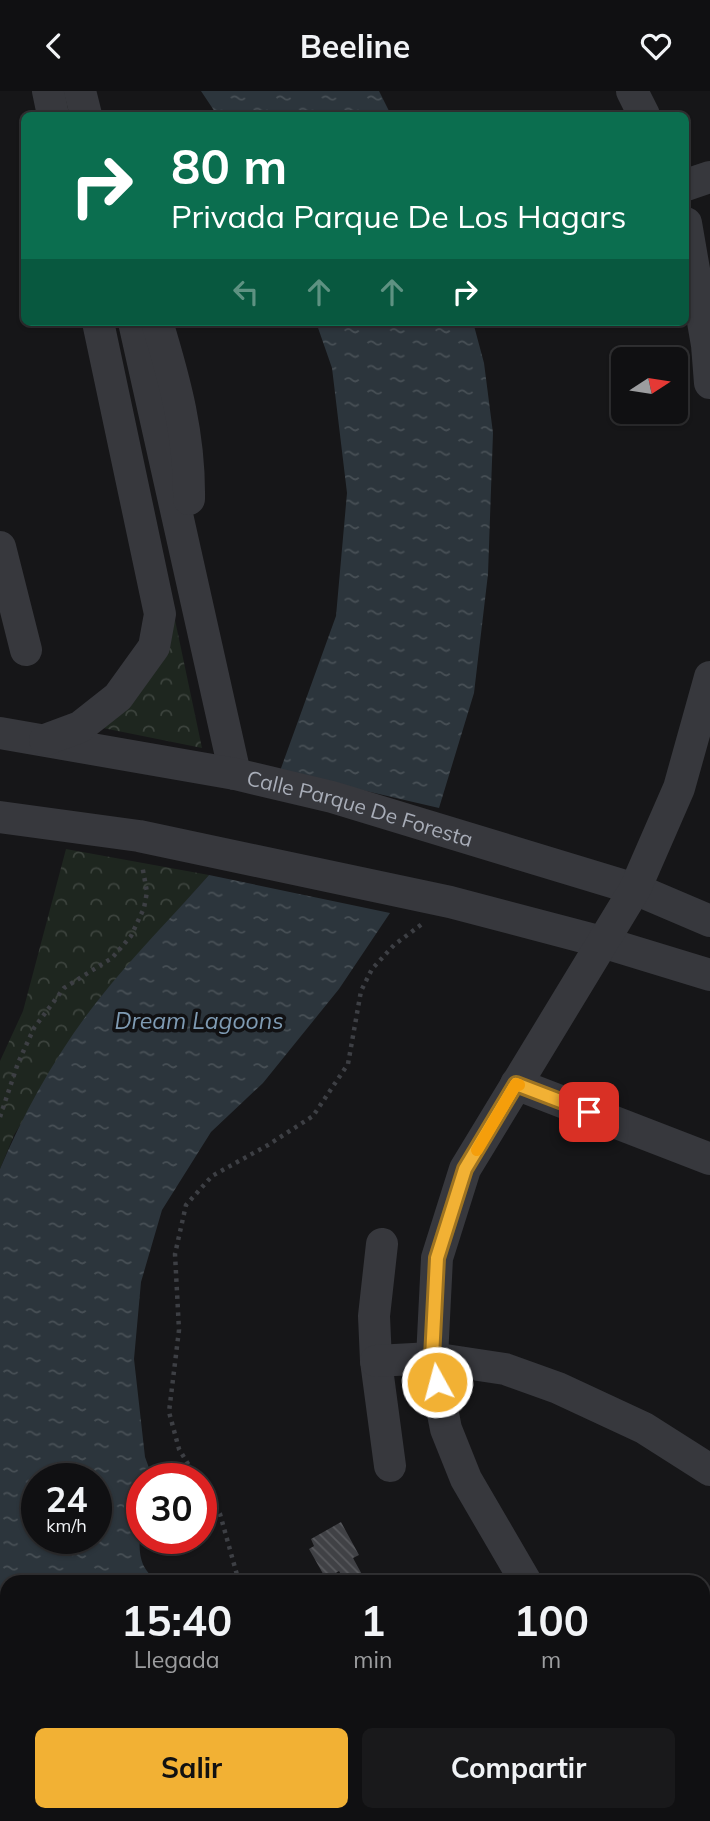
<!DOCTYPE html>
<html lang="es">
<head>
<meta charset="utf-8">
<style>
	body { margin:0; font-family:Mulish,sans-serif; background:#19191b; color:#f1f3f6; height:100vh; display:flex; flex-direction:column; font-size:26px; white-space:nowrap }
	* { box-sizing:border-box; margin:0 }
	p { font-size:23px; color:#9c9d9f }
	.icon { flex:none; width:38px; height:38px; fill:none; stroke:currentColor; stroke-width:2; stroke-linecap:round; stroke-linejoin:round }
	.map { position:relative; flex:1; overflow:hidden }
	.drawer { position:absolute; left:0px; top:1484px; width:710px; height:247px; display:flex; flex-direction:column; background:#101012; border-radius:21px 21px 0 0; box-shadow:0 2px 5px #0004,0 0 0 2px #303032 }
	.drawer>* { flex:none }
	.banner { position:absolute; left:21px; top:21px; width:668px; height:214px; border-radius:10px; box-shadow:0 2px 5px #0004,0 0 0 2px #303032; background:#0b6e4f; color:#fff; overflow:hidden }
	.needle { width:46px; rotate:78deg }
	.buttons { position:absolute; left:611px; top:256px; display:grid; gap:14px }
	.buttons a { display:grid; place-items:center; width:77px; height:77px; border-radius:10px; background:#101012; box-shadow:0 2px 5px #0004,0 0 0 2px #303032; font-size:35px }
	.speed { position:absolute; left:21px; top:1372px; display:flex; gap:14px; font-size:35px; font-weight:700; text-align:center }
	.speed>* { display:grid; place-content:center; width:91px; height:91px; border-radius:50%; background:#101012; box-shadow:0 2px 5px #0004,0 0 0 2px #303032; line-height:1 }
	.speed small { font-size:18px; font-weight:400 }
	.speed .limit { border:10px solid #d22; background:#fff; color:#111 }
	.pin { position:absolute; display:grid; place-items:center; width:60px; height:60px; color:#fff; margin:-30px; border-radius:14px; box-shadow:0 4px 10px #0006 }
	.me { position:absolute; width:77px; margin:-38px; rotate:353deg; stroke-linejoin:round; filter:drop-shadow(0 0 5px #0008) }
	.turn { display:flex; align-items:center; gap:24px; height:147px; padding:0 35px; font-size:32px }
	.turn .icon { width:91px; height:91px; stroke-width:2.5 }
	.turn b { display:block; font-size:49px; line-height:60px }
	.lanes { display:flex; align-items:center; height:66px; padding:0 35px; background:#0003; justify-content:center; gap:35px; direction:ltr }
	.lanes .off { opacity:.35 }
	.eta { display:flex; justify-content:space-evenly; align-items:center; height:119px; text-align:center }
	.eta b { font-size:42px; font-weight:700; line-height:49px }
	.action { display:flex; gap:14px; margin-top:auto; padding:14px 35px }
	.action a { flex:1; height:80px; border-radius:10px; background:#f2b134; color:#111; font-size:28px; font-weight:700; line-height:80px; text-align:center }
	.action a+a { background:#19191b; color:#f1f3f6 }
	header { display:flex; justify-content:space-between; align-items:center; height:91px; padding:0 35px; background:#101012; font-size:32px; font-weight:700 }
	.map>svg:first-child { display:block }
</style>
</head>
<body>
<header><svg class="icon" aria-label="back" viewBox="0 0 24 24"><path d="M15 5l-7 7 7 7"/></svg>Beeline<svg class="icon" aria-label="heart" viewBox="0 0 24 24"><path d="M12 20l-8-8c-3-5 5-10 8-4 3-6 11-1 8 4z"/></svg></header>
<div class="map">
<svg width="710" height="1730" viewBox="0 0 710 1730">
	<defs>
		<pattern id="park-crowns" width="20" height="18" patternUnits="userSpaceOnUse" patternTransform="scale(1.75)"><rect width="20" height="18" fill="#1e261f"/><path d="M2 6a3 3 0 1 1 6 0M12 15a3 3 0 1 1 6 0" fill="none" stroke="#3c433d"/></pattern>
		<pattern id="water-ripples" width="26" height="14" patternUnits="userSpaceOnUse" patternTransform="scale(1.75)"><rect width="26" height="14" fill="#2c353c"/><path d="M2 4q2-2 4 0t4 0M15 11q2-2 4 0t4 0" fill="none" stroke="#485056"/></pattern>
		<pattern id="building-back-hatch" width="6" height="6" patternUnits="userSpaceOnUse" patternTransform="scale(1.75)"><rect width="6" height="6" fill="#404145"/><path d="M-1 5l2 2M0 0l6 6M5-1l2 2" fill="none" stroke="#595a5e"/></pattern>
	</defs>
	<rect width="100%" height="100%" fill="#161618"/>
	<path fill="url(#park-crowns)" d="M124,287L202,657L98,636L152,569Z
		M66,758L209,784L99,908L14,1044L0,1078V970L23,920Z"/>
	<path fill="url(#water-ripples)" fill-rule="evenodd" d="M201,0H379L391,24H217Z
		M316,231H473L484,272L493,342L488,483L474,602L439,717L280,680L336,525L347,402L332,277Z
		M209,784L390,822L339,898L263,992L211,1041L162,1119L141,1191L134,1268L145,1366L153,1388H142C142,1401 143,1415 142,1427C139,1451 134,1478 161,1491H7V1724H370V1730H6L0,1716V1078C25,1019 59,958 99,908C133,865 173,825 209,784ZM37,1388H96V1447H37Z"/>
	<path fill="url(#building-back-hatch)" d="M341,1431L359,1464L353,1467L365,1489L371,1485L374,1491H345L339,1480L326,1488L309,1458L314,1455L311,1448Z"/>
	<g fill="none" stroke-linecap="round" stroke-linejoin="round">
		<path stroke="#3d3f44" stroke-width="4.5" stroke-dasharray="3.5 5" stroke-linecap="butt" d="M0,1026L18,972L34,937L64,897L112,867L131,845L144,817L147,801L142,774
			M197,1388L179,1358L169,1321L179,1239L175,1163L186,1114L212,1085L268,1054L313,1025L348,973L361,900L372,878L394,854L422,833
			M201,1394L220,1423L239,1491
			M399,1730V1724"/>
		<g stroke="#37383d" stroke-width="32">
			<path d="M48,0L53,24"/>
			<path d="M80,0L86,24"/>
			<path d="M632,0L644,24"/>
			<path d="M686,94L710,86"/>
			<path d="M686,132L707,254L710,292"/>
			<path d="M134,231L235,683"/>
			<path d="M157,231C175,290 190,345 189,408"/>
			<path d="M0,456L26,559"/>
			<path id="s1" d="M0,642L235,683L332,706L635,798L710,830"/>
			<path d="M45,649L80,636L118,606L154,556L160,523L98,231"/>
			<path d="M0,726L139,745L450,811L602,851L710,884"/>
			<path d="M516,993L710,1068"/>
			<path d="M382,1153L374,1225L376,1270L390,1375"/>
			<path d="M376,1270L432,1267L505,1278L558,1297L644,1337L710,1379"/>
			<path d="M526,1491L466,1388L446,1338L432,1267L437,1167L465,1078L635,798L679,697L710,586"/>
			<path d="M704,1547L710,1538"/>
			<path d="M704,1615L710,1606"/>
			<path d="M600,1730L602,1724"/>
			<path d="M639,1730L641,1724"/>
		</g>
	</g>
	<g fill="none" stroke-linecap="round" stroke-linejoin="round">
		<defs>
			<path id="route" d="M437,1291L432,1267L437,1167L465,1078L516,993L589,1021"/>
		</defs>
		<use href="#route" stroke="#9d7322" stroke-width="18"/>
		<use href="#route" stroke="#f2b134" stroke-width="12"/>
		<path stroke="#f59e0b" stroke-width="12" d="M477,1059L516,993L519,994"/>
	</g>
	<g text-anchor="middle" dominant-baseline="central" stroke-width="7" stroke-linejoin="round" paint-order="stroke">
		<g font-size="21" fill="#a8adb8" stroke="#111113">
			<text stroke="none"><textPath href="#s1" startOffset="368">Calle Parque De Foresta</textPath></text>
		</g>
		<g font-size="23" font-style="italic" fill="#7f9bb3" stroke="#111113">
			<text x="199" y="929">Dream Lagoons</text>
		</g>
	</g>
</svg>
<div class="buttons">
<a><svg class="needle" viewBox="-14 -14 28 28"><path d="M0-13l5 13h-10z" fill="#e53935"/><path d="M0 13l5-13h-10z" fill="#9c9d9f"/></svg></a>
</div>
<div class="speed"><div>24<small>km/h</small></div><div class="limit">30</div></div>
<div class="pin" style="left:589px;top:1021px;background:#d93025"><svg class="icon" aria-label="arrive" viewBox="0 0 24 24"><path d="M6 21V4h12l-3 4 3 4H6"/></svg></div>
<svg class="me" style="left:437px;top:1291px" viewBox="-20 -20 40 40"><circle r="17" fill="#f2b134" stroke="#fff" stroke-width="3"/><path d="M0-11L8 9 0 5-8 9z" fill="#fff"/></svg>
<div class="banner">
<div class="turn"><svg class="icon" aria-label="right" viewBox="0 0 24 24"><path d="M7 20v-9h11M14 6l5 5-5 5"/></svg><div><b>80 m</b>Privada Parque De Los Hagars</div></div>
<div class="lanes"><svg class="icon off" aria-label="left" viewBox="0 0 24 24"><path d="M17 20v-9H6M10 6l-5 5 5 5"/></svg><svg class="icon off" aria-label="ahead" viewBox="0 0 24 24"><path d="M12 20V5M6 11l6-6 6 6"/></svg><svg class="icon off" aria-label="ahead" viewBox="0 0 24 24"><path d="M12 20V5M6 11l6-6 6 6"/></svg><svg class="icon" aria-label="right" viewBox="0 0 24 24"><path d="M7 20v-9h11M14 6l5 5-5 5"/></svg></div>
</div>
<section class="drawer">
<div class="eta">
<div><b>15:40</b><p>Llegada</p></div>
<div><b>1</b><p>min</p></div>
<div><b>100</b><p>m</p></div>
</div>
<div class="action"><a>Salir</a><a>Compartir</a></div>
</section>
</div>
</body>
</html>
